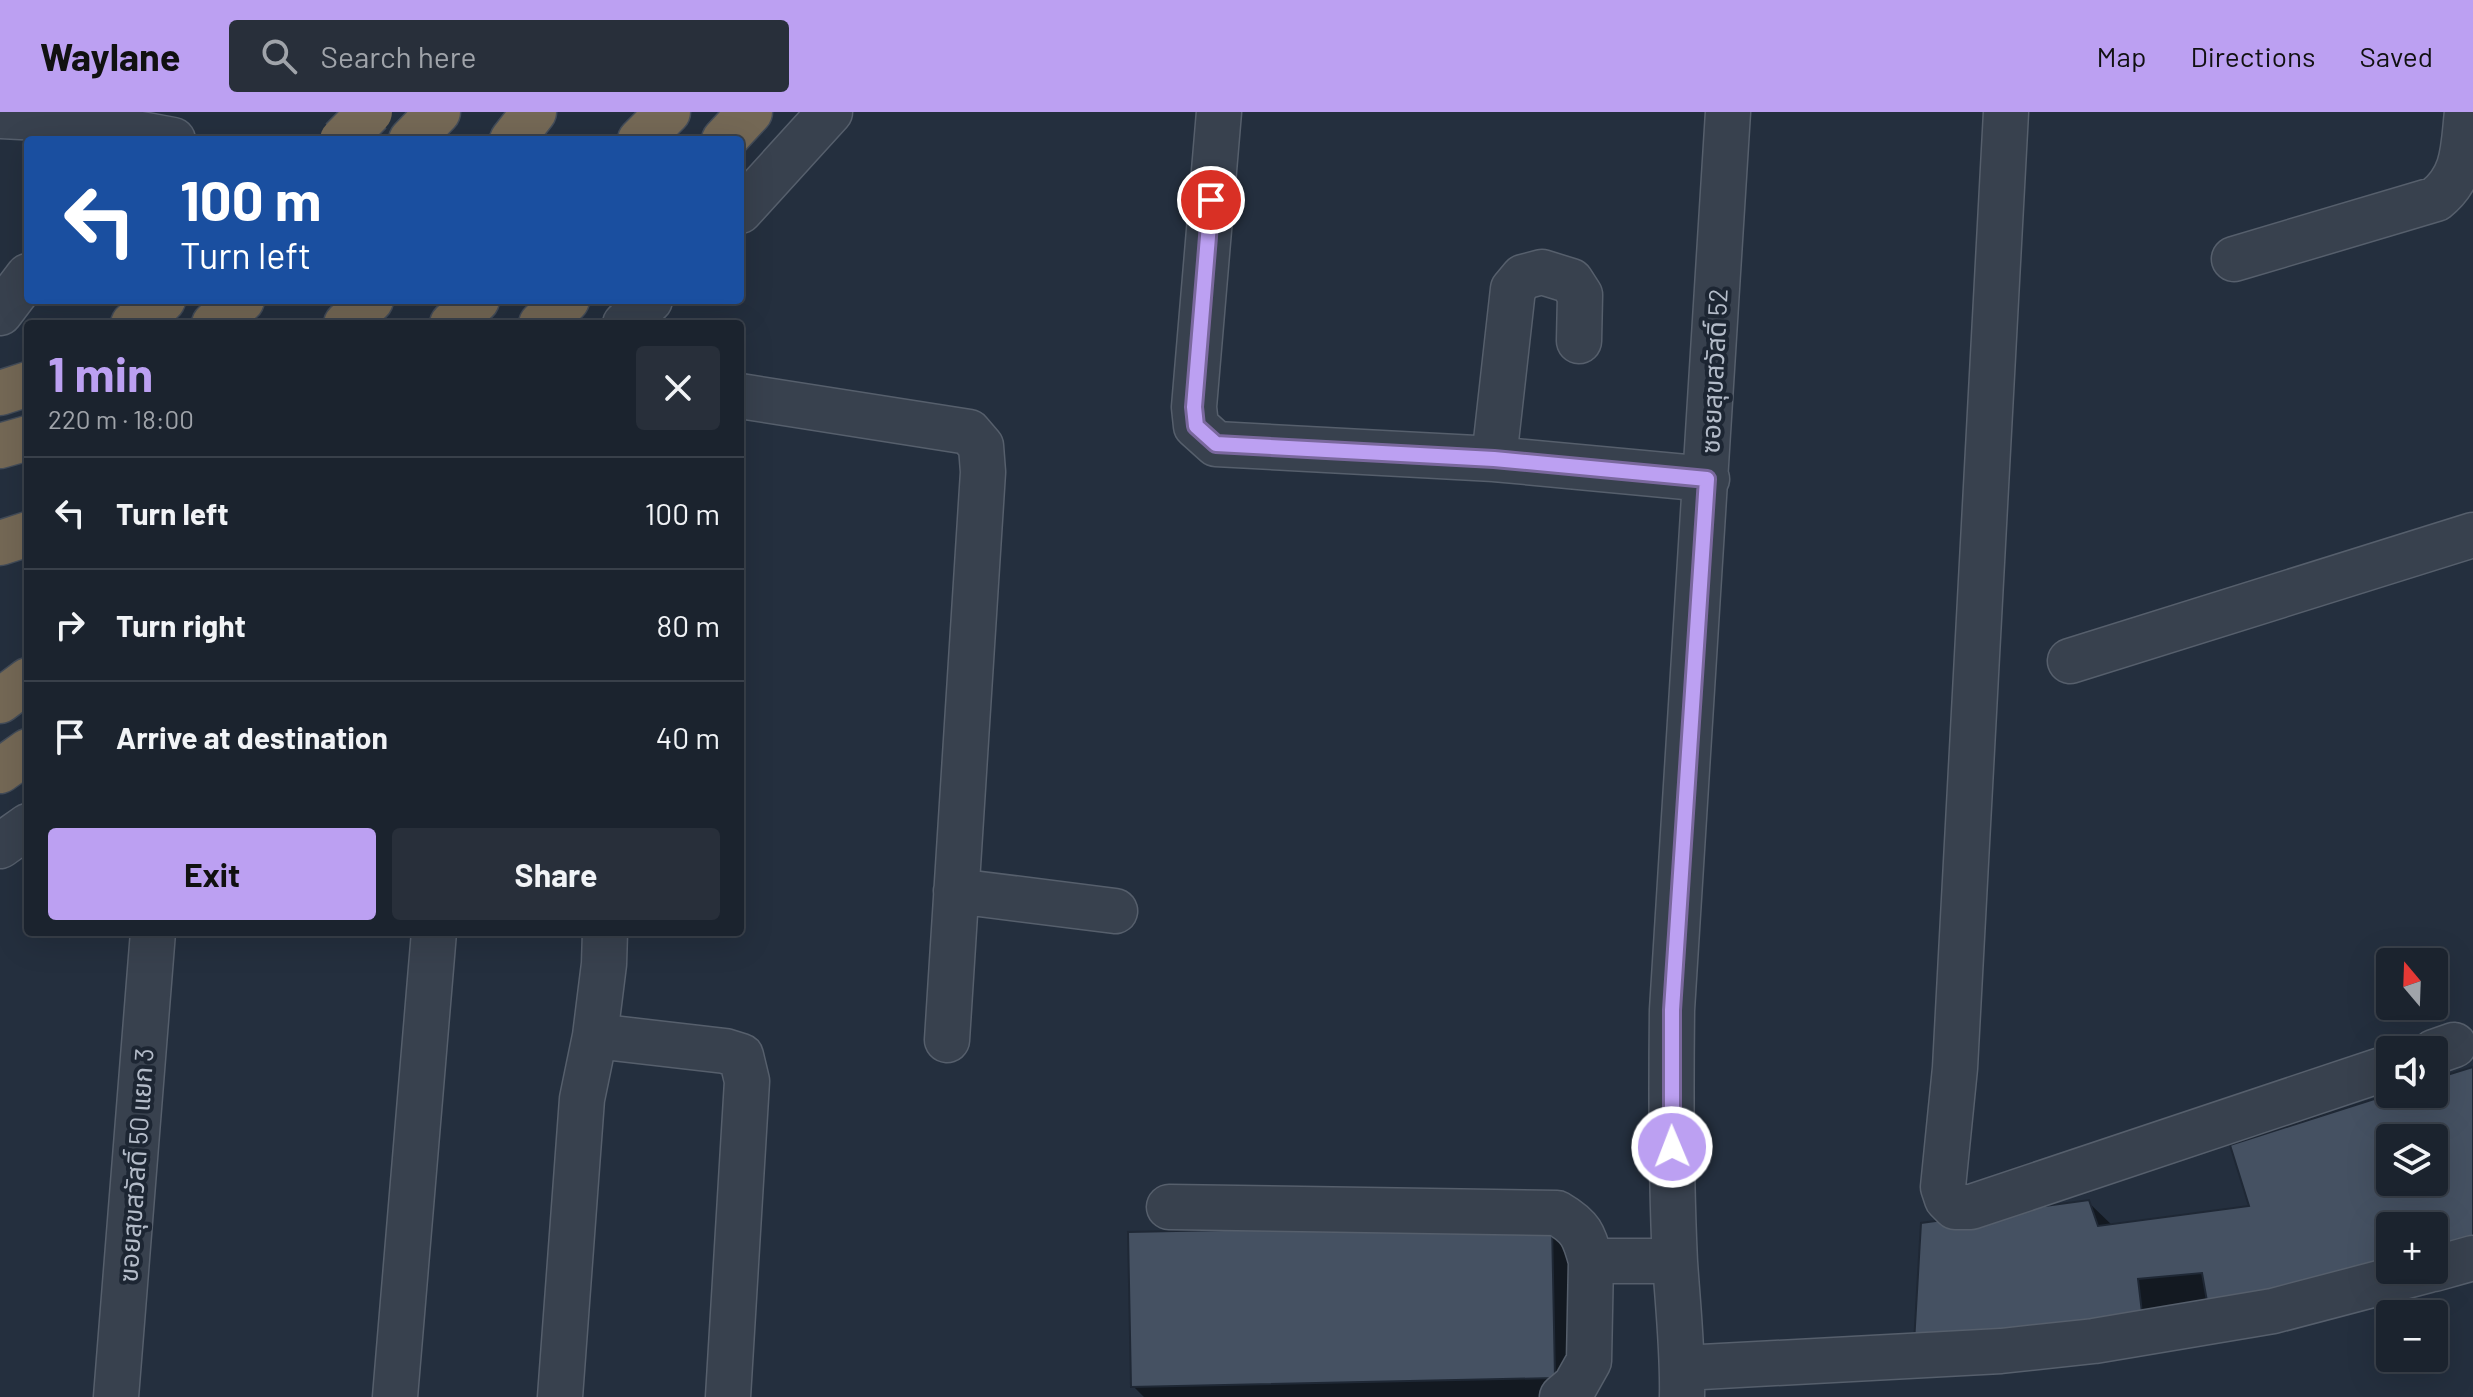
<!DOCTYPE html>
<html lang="en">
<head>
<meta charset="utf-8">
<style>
	body { margin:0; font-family:Barlow,"Noto Sans Thai",sans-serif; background:#282f3a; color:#f1f3f6; height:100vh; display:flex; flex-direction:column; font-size:30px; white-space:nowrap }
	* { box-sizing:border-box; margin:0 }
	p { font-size:26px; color:#a0a4aa }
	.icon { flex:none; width:44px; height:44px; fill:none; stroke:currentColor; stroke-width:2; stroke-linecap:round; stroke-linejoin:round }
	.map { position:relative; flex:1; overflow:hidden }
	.drawer { position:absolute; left:24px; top:208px; width:720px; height:616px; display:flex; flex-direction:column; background:#1b232e; border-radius:8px; box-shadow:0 8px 32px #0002,0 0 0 2px #39404a }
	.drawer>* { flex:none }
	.top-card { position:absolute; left:24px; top:24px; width:720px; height:168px; border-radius:8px; box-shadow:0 8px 32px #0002,0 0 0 2px #39404a; background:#1a4fa0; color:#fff; overflow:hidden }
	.needle { width:52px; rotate:341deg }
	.buttons { position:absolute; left:2376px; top:836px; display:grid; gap:16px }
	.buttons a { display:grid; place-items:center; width:72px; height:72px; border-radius:8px; background:#1b232e; box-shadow:0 8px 32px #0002,0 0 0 2px #39404a; font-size:40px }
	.pin { position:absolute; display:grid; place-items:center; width:68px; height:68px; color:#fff; margin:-34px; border:4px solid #fff; border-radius:50%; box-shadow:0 2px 8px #0007 }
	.me { position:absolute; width:88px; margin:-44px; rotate:359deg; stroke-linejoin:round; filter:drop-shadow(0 0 6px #0008) }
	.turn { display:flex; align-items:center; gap:28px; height:168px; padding:0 24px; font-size:36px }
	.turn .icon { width:104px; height:104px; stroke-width:2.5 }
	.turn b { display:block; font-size:56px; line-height:68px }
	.round { display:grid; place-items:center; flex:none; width:84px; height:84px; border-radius:8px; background:#282f3a }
	.overview { display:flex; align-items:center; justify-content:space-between; height:136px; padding:0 24px }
	h1 { font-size:48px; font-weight:700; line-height:60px; color:#bca0f2 }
	.primary-button { display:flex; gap:16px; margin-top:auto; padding:16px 24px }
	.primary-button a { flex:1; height:92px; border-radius:8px; background:#bca0f2; color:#111; font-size:32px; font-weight:700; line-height:92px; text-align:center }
	.primary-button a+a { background:#282f3a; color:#f1f3f6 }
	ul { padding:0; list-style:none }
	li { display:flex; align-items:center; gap:24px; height:112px; padding:0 24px; border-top:2px solid #39404a }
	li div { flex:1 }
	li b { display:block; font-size:30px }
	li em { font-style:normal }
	header { display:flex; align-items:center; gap:48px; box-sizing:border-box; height:112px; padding:0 40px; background:#bca0f2; color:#111 }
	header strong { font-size:38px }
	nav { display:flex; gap:44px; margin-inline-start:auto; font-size:28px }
	.search { width:560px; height:72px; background:#282f3a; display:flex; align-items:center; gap:20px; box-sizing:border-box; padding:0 28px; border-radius:8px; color:#a0a4aa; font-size:30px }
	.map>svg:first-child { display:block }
</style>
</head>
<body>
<header>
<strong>Waylane</strong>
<div class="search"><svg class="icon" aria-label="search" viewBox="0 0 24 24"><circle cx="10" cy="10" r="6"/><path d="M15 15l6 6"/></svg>Search here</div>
<nav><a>Map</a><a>Directions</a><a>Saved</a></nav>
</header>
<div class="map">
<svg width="2473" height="1285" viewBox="0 0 2473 1285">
	<rect width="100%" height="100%" fill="#242f3e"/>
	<path fill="#0007" fill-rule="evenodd" d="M2473,957V1162L2170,1237L1916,1230L2088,1090L2113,1114L2252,1095L2395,982H2434V970ZM2390,1026H2434V1070H2390ZM2390,1114H2434V1158H2390Z
		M1551,1113L1579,1141L1582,1285H1144L1133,1274Z"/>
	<path fill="#455162" stroke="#1f2835" stroke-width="2" fill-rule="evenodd" d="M2473,955V1127L2434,1137V1114H2390V1149L2208,1195L2202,1161L2138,1167L2143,1209L1914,1231L1921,1111L2089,1088L2098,1114L2249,1094L2230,1033L2390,982H2434V967ZM2390,1026H2434V1070H2390Z
		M1552,1111L1555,1266L1131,1275L1128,1120Z"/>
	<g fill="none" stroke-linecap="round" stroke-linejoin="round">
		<defs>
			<path id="minor" d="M1219,0L1194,295L1196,314L1216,332L1494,347L1707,367
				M2006,0L1955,956L1943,1075L1947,1087L1955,1095H1971L2390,955
				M0,4L60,7L173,28
				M740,99L830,0
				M2234,147L2436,87C2465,64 2463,35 2467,0
				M0,201L28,164
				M625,212L650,188
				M740,284L969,320L981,334L983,360L947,928
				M1494,347L1513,177L1523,165L1542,160L1571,169L1580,183L1579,229
				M2070,549L2473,423
				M0,734L28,714
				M956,779L1115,799
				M595,924L725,939L741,944L747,969L728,1285
				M2434,940L2454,933
				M1169,1095L1557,1101C1581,1115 1584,1123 1591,1149
				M2434,1157L2473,1146
				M1683,1256L2001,1239L2094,1229L2273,1199L2429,1158
				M116,1285L153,820
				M395,1285L434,820
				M560,1285L582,987L595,924L604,852L605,820
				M1562,1285L1575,1274L1589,1249L1591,1149H1675
				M1682,1285C1683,1240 1678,1195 1675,1150C1671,1066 1671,982 1672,898L1728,0"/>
			<path id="highway" d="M411,28L438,0
				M512,28L534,0
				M640,28L668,0
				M724,28L750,0
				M133,212L163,188
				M214,212L242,188
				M346,212L371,188
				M452,212L477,188
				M541,212L567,188
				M0,281L28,272
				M0,334L28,326
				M0,431L28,422
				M0,589L28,568
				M0,659L28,639"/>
		</defs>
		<use href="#minor" stroke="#565f6c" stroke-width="47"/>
		<use href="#highway" stroke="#434c59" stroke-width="47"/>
		<use href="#minor" stroke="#38414e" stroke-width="44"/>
		<use href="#highway" stroke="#746855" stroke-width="44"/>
		<defs>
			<path id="highway-bridge" d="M342,28L370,0"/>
		</defs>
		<use href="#highway-bridge" stroke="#434c59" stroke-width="47" stroke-linecap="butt"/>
		<use href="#highway-bridge" stroke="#746855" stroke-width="44"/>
	</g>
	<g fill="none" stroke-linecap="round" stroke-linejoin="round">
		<defs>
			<path id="route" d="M1211,88L1194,295L1196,314L1216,332L1494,347L1707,367L1672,898V1035"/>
		</defs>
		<use href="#route" stroke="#7a689d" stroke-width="20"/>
		<use href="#route" stroke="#bca0f2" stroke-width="14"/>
	</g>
	<g text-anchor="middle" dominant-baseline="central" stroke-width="8" stroke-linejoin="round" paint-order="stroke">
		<g font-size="26" fill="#b4bcc9" stroke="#1d2633">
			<text transform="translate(1713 259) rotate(-87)">ซอยสุขสวัสดิ์ 52</text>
			<text transform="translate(135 1053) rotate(-86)">ฃอยสุขสวัสดิ์ 50 แยก 3</text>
		</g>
	</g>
</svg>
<div class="buttons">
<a><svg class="needle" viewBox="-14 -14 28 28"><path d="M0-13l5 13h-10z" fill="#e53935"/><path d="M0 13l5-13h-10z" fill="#a0a4aa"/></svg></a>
<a><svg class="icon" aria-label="sound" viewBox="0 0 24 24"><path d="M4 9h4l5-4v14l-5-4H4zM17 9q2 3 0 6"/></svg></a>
<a><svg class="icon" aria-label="layers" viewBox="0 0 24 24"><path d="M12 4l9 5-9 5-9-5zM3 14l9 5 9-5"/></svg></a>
<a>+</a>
<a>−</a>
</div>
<div class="pin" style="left:1211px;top:88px;background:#d93025"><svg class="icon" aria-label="arrive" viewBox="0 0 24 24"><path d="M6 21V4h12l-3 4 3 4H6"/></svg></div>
<svg class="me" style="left:1672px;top:1035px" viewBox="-20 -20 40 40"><circle r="17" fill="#bca0f2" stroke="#fff" stroke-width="3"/><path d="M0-11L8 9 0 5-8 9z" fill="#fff"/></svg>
<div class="top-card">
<div class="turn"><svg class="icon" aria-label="left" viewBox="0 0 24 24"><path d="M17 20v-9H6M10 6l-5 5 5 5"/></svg><div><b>100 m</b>Turn left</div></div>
</div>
<section class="drawer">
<div class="overview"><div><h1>1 min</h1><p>220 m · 18:00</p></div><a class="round"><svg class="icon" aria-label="close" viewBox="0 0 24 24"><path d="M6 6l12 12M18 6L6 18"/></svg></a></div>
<ul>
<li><svg class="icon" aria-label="left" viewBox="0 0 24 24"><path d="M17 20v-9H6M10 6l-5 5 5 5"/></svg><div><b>Turn left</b></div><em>100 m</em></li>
<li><svg class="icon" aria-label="right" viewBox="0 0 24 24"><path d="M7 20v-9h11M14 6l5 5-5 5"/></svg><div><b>Turn right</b></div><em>80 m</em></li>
<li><svg class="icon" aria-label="arrive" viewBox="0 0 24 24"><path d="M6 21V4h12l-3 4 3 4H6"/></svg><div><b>Arrive at destination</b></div><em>40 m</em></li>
</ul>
<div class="primary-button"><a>Exit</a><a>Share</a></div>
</section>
</div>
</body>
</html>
